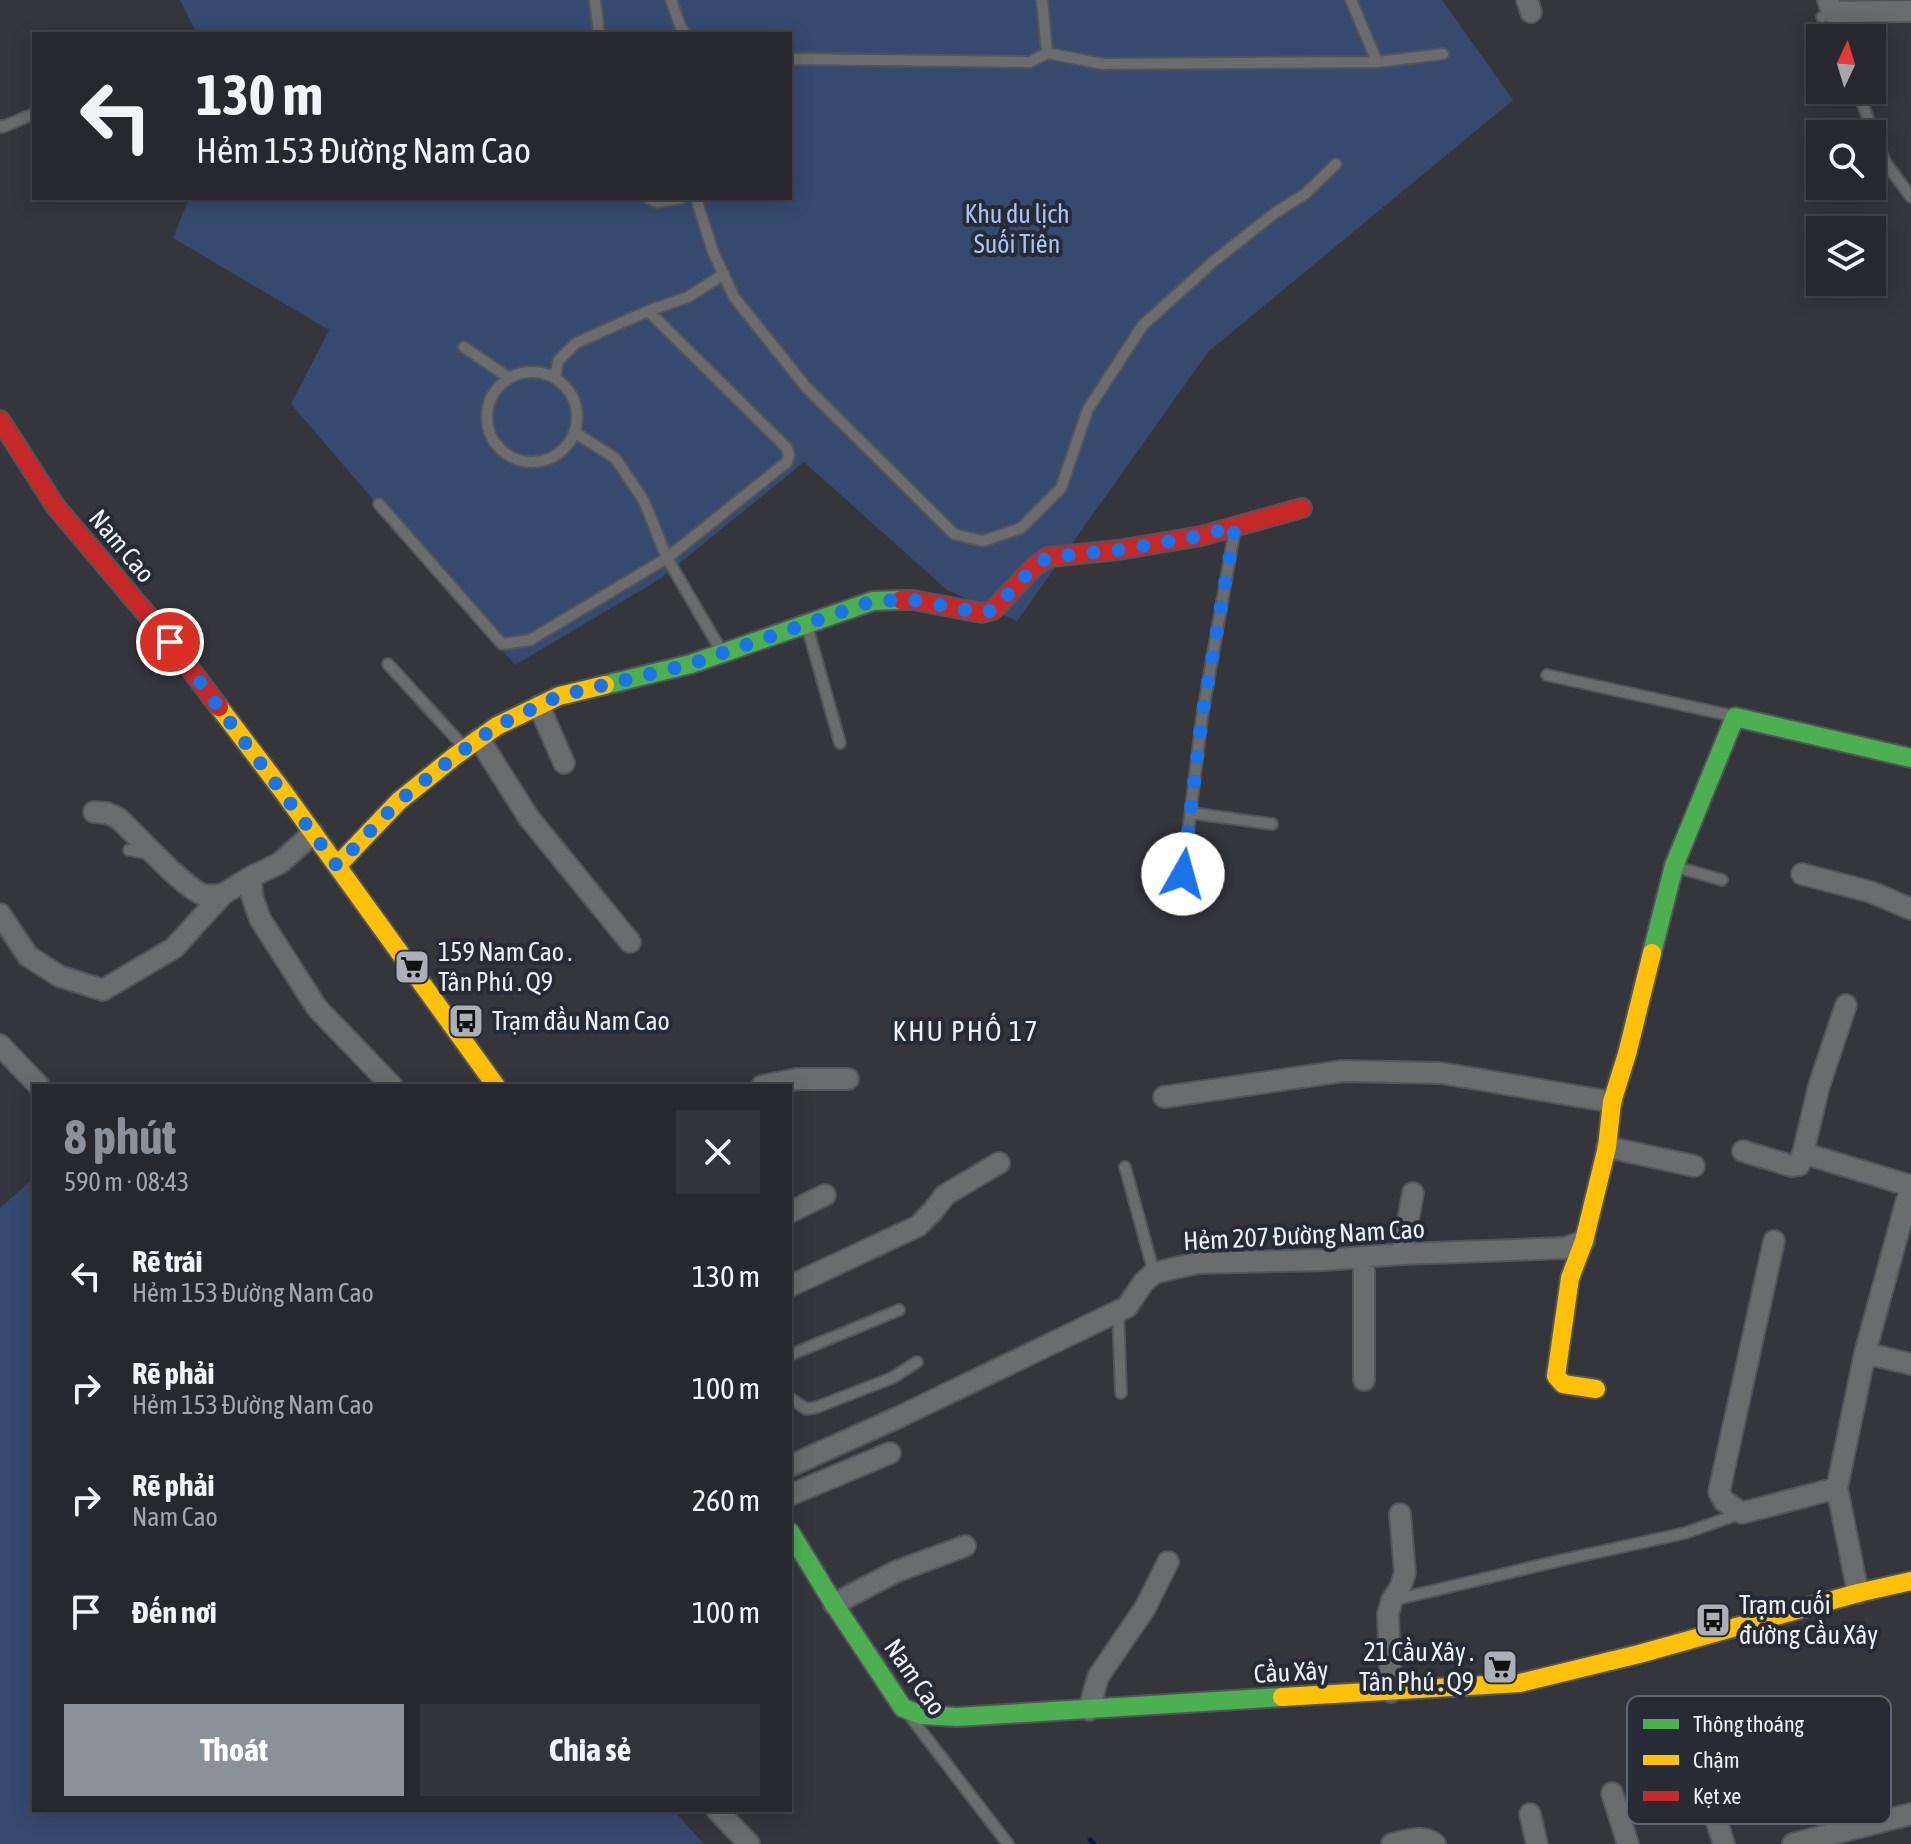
<!DOCTYPE html>
<html lang="vi">
<head>
<meta charset="utf-8">
<style>
	body { margin:0; font-family:"Asap Condensed",sans-serif; background:#333439; color:#f1f3f6; height:100vh; display:flex; flex-direction:column; font-size:30px; white-space:nowrap }
	* { box-sizing:border-box; margin:0 }
	p { font-size:26px; color:#a4a6aa }
	.icon { flex:none; width:44px; height:44px; fill:none; stroke:currentColor; stroke-width:2; stroke-linecap:round; stroke-linejoin:round }
	.map { position:relative; flex:1; overflow:hidden }
	.panel { position:absolute; left:32px; top:1084px; width:760px; height:728px; display:flex; flex-direction:column; background:#27282d; border-radius:0px; box-shadow:0 4px 20px #0003,0 0 0 2px #434449 }
	.panel>* { flex:none }
	.hud { position:absolute; left:32px; top:32px; width:760px; height:168px; border-radius:0px; box-shadow:0 4px 20px #0003,0 0 0 2px #434449; background:#27282d; color:#f1f3f6; overflow:hidden }
	.needle { width:52px; rotate:4deg }
	.tools { position:absolute; left:1806px; top:24px; display:grid; gap:16px }
	.tools a { display:grid; place-items:center; width:80px; height:80px; border-radius:0px; background:#27282d; box-shadow:0 4px 20px #0003,0 0 0 2px #434449; font-size:40px }
	.pin { position:absolute; display:grid; place-items:center; width:68px; height:68px; color:#fff; margin:-34px; border:4px solid #fff; border-radius:50%; box-shadow:0 2px 8px #0007 }
	.me { position:absolute; width:88px; margin:-44px; rotate:7deg; stroke-linejoin:round; filter:drop-shadow(0 0 6px #0008) }
	.turn { display:flex; align-items:center; gap:28px; height:168px; padding:0 32px; font-size:36px }
	.turn .icon { width:104px; height:104px; stroke-width:2.5 }
	.turn b { display:block; font-size:56px; line-height:68px }
	.round { display:grid; place-items:center; flex:none; width:84px; height:84px; border-radius:0px; background:#333439 }
	.summary { display:flex; align-items:center; justify-content:space-between; height:136px; padding:0 32px }
	h1 { font-size:48px; font-weight:700; line-height:60px; color:#8c9099 }
	.button { display:flex; gap:16px; margin-top:auto; padding:16px 32px }
	.button a { flex:1; height:92px; border-radius:0px; background:#8c9099; color:#fff; font-size:32px; font-weight:700; line-height:92px; text-align:center }
	.button a+a { background:#333439; color:#f1f3f6 }
	ul { padding:0; list-style:none }
	li { display:flex; align-items:center; gap:24px; height:112px; padding:0 32px }
	li div { flex:1 }
	li b { display:block; font-size:30px }
	li em { font-style:normal }
	.map>svg:first-child { display:block }
</style>
</head>
<body>
<div class="map">
<svg width="1911" height="1844" viewBox="0 0 1911 1844">
	<rect width="100%" height="100%" fill="#34363c"/>
	<path fill="#364a70" d="M180,0H1442L1513,100L1208,352L1017,621L947,590L804,462L660,579L515,665L291,404L329,330L173,238L189,198H790V34H197Z
		M34,1178V1810H673L704,1844H0V1208Z"/>
	<g fill="none" stroke-linecap="round" stroke-linejoin="round">
		<path stroke="#06184a" stroke-width="5" d="M1090,1840L1094,1844"/>
		<defs>
			<path id="lane" d="M595,0L599,34
				M671,0L681,28L686,34
				M1822,17L1832,12L1840,38
				M1047,53L1103,64L1377,62L1351,0
				M790,59L1030,62L1047,53L1042,0
				M1377,62L1443,54
				M1857,90L1885,162L1911,197
				M0,126L2,127L34,114
				M648,198L657,202L681,198
				M696,198L713,252L734,297L806,387L954,534L983,541L1021,528L1061,488L1088,409L1143,325L1214,261L1275,213L1305,194L1336,164
				M648,311L787,448L789,455L787,462L667,558L722,652
				M464,347L509,378
				M487 417a45 45 0 1 1 90 0a45 45 0 1 1-90 0Z
				M555,378L558,361L576,343L648,311L688,297L724,274
				M379,504L502,644L530,640L667,558L644,501L615,458L574,432
				M807,626L840,743
				M388,664L464,747
				M1547,675L1733,716
				M1191,813L1272,824
				M129,850L149,854
				M1676,867L1722,880
				M1183,874L1202,717L1235,528
				M1125,1167L1154,1273
				M1118,1311L1121,1393
				M790,1355L899,1310
				M790,1398L806,1409L817,1407L892,1378L917,1362
				M1394,1600L1562,1560L1685,1533L1742,1513
				M912,1719L1008,1844"/>
			<path id="street" d="M1527,0L1531,12
				M1828,0L1832,12L1911,11
				M539,706L564,763
				M479,739L529,818L630,942
				M94,812L107,813L118,818C137,835 183,888 204,895C211,896 217,895 223,894
				M313,833L280,863L251,877L252,896L260,919L317,1008L392,1086
				M1802,874L1871,892L1911,909
				M0,914L28,956L59,976L103,990L174,948L223,894L251,877
				M0,1045L39,1086
				M762,1086L797,1079H848
				M1164,1097L1343,1071L1441,1073L1612,1102
				M1607,1147L1694,1166
				M1743,1151L1792,1166L1799,1165L1803,1153L1911,1186
				M1803,1153L1819,1086L1846,1005
				M790,1212L825,1195
				M1774,1241L1719,1492L1724,1501L1742,1513L1837,1488
				M1402,1254L1413,1193
				M1364,1257V1380
				M790,1286L918,1226L933,1211L945,1195L999,1163
				M1865,1353L1911,1364
				M790,1466L899,1417L1127,1307L1143,1283L1154,1273L1197,1263L1324,1260L1402,1254L1565,1248L1584,1241
				M790,1495L890,1453
				M1858,1593L1837,1488L1865,1353L1911,1185
				M834,1604L895,1572L965,1546
				M1391,1692L1388,1614L1392,1600L1400,1588L1405,1573L1400,1514
				M1089,1710L1098,1677L1145,1608L1168,1562
				M1699,1768L1724,1844
				M1612,1793L1628,1844
				M717,1810L749,1844
				M1530,1814L1537,1844
				M1392,1844C1407,1841 1422,1834 1435,1844
				M1793,1844L1911,1814"/>
			<path id="fast" d="M605,685L691,664L873,601L901,600
				M1652,953L1674,866L1735,717L1911,758
				M790,1532L834,1604L903,1708L922,1715L957,1717L1282,1697"/>
			<path id="slow" d="M219,707L285,794L496,1086
				M337,866L399,801L455,756L497,726L559,696L605,685
				M1596,1389L1563,1384L1556,1376L1570,1278L1584,1241L1607,1147L1612,1102L1627,1054L1652,953
				M1282,1697L1520,1683L1639,1654L1858,1593L1911,1581"/>
			<path id="jam" d="M0,420L56,507L170,642L219,707
				M901,600H913L982,613L993,610L1034,567L1048,557L1118,550L1201,536L1302,508"/>
		</defs>
		<use href="#lane" stroke="#525559" stroke-width="14"/>
		<use href="#street" stroke="#525559" stroke-width="24"/>
		<use href="#fast" stroke="#525559" stroke-width="22"/>
		<use href="#slow" stroke="#525559" stroke-width="22"/>
		<use href="#jam" stroke="#525559" stroke-width="22"/>
		<use href="#lane" stroke="#6a6c6e" stroke-width="10"/>
		<use href="#street" stroke="#6a6c6e" stroke-width="20"/>
		<use href="#fast" stroke="#4caf50" stroke-width="18"/>
		<use href="#slow" stroke="#ffc107" stroke-width="18"/>
		<use href="#jam" stroke="#c62828" stroke-width="18"/>
	</g>
	<g fill="none" stroke-linecap="round" stroke-linejoin="round">
		<path stroke="#1a73e8" stroke-width="14" stroke-dasharray="0 25.2" d="M170,642L337,866L399,801L455,756L497,726L559,696L691,664L873,601L913,600L982,613L993,610L1034,567L1048,557L1118,550L1201,536L1235,526L1202,717L1183,874"/>
	</g>
	<defs>
		<symbol id="supermarket-square" viewBox="-11 -11 22 22"><rect x="-9" y="-9" width="18" height="18" rx="4" fill="#acafb6" stroke="#262b35"/><path d="M-6-5.5h2.5l.6 2H6L4.5 2H-2.5L-4.4-4H-6ZM-1.5 3.2a1.3 1.3 0 1 0 .1 0ZM3 3.2a1.3 1.3 0 1 0 .1 0Z" fill="#111"/></symbol>
		<symbol id="bus-square" viewBox="-11 -11 22 22"><rect x="-9" y="-9" width="18" height="18" rx="4" fill="#acafb6" stroke="#262b35"/><path d="M-5-6H5V4H4V6H2V4H-2V6H-4V4H-5ZM-3.5-4V0h7V-4ZM-3.5 1.2v1.5H-2V1.2ZM2 1.2v1.5H3.5V1.2Z" fill="#111"/></symbol>
	</defs>
	<g fill-rule="evenodd">
		<use href="#supermarket-square" x="392" y="947" width="40" height="40"/>
		<use href="#bus-square" x="446" y="1001" width="40" height="40"/>
		<use href="#bus-square" x="1693" y="1600" width="40" height="40"/>
		<use href="#supermarket-square" x="1480" y="1647" width="40" height="40"/>
	</g>
	<g text-anchor="middle" dominant-baseline="central" stroke-width="8" stroke-linejoin="round" paint-order="stroke">
		<g font-size="26" fill="#a7c3f8" stroke="#262b35">
			<text x="1017" y="214">Khu du lịch<tspan x="1017" dy="30">Suối Tiên</tspan></text>
		</g>
		<g font-size="26" fill="#ecf0f7" stroke="#262b35">
			<text transform="translate(122 546) rotate(50)">Nam Cao</text>
			<text transform="translate(1304 1235) rotate(-3)">Hẻm 207 Đường Nam Cao</text>
			<text transform="translate(1291 1672) rotate(-3)">Cầu Xây</text>
			<text transform="translate(915 1677) rotate(55)">Nam Cao</text>
		</g>
		<g font-size="26" fill="#ecf0f7" stroke="#262b35" text-anchor="start">
			<text x="438" y="952">159 Nam Cao .<tspan x="438" dy="30">Tân Phú . Q9</tspan></text>
			<text x="492" y="1021">Trạm đầu Nam Cao</text>
			<text x="1739" y="1605">Trạm cuối<tspan x="1739" dy="30">đường Cầu Xây</tspan></text>
			<text x="1474" y="1652" text-anchor="end">21 Cầu Xây .<tspan x="1474" dy="30">Tân Phú . Q9</tspan></text>
		</g>
		<g font-size="28" letter-spacing="2" fill="#ecf0f7" stroke="#262b35">
			<text x="966" y="1031">KHU PHỐ 17</text>
		</g>
	</g>
	<rect x="1627" y="1696" width="264" height="128" rx="12" fill="#262b35" stroke="#61666f" stroke-width="2"/>
	<rect x="1643" y="1719" width="36" height="10" fill="#4caf50"/>
	<rect x="1643" y="1755" width="36" height="10" fill="#ffc107"/>
	<rect x="1643" y="1791" width="36" height="10" fill="#c62828"/>
	<g font-size="22" fill="#ecf0f7">
		<text x="1693" y="1732">Thông thoáng</text>
		<text x="1693" y="1768">Chậm</text>
		<text x="1693" y="1804">Kẹt xe</text>
	</g>
</svg>
<div class="tools">
<a><svg class="needle" viewBox="-14 -14 28 28"><path d="M0-13l5 13h-10z" fill="#e53935"/><path d="M0 13l5-13h-10z" fill="#a4a6aa"/></svg></a>
<a><svg class="icon" aria-label="search" viewBox="0 0 24 24"><circle cx="10" cy="10" r="6"/><path d="M15 15l6 6"/></svg></a>
<a><svg class="icon" aria-label="layers" viewBox="0 0 24 24"><path d="M12 4l9 5-9 5-9-5zM3 14l9 5 9-5"/></svg></a>
</div>
<div class="pin" style="left:170px;top:642px;background:#d93025"><svg class="icon" aria-label="arrive" viewBox="0 0 24 24"><path d="M6 21V4h12l-3 4 3 4H6"/></svg></div>
<svg class="me" style="left:1183px;top:874px" viewBox="-20 -20 40 40"><circle r="19" fill="#fff"/><path d="M0-13L10 11 0 6-10 11z" fill="#1a73e8"/></svg>
<div class="hud">
<div class="turn"><svg class="icon" aria-label="left" viewBox="0 0 24 24"><path d="M17 20v-9H6M10 6l-5 5 5 5"/></svg><div><b>130 m</b>Hẻm 153 Đường Nam Cao</div></div>
</div>
<section class="panel">
<div class="summary"><div><h1>8 phút</h1><p>590 m · 08:43</p></div><a class="round"><svg class="icon" aria-label="close" viewBox="0 0 24 24"><path d="M6 6l12 12M18 6L6 18"/></svg></a></div>
<ul>
<li><svg class="icon" aria-label="left" viewBox="0 0 24 24"><path d="M17 20v-9H6M10 6l-5 5 5 5"/></svg><div><b>Rẽ trái</b><p>Hẻm 153 Đường Nam Cao</p></div><em>130 m</em></li>
<li><svg class="icon" aria-label="right" viewBox="0 0 24 24"><path d="M7 20v-9h11M14 6l5 5-5 5"/></svg><div><b>Rẽ phải</b><p>Hẻm 153 Đường Nam Cao</p></div><em>100 m</em></li>
<li><svg class="icon" aria-label="right" viewBox="0 0 24 24"><path d="M7 20v-9h11M14 6l5 5-5 5"/></svg><div><b>Rẽ phải</b><p>Nam Cao</p></div><em>260 m</em></li>
<li><svg class="icon" aria-label="arrive" viewBox="0 0 24 24"><path d="M6 21V4h12l-3 4 3 4H6"/></svg><div><b>Đến nơi</b></div><em>100 m</em></li>
</ul>
<div class="button"><a>Thoát</a><a>Chia sẻ</a></div>
</section>
</div>
</body>
</html>
